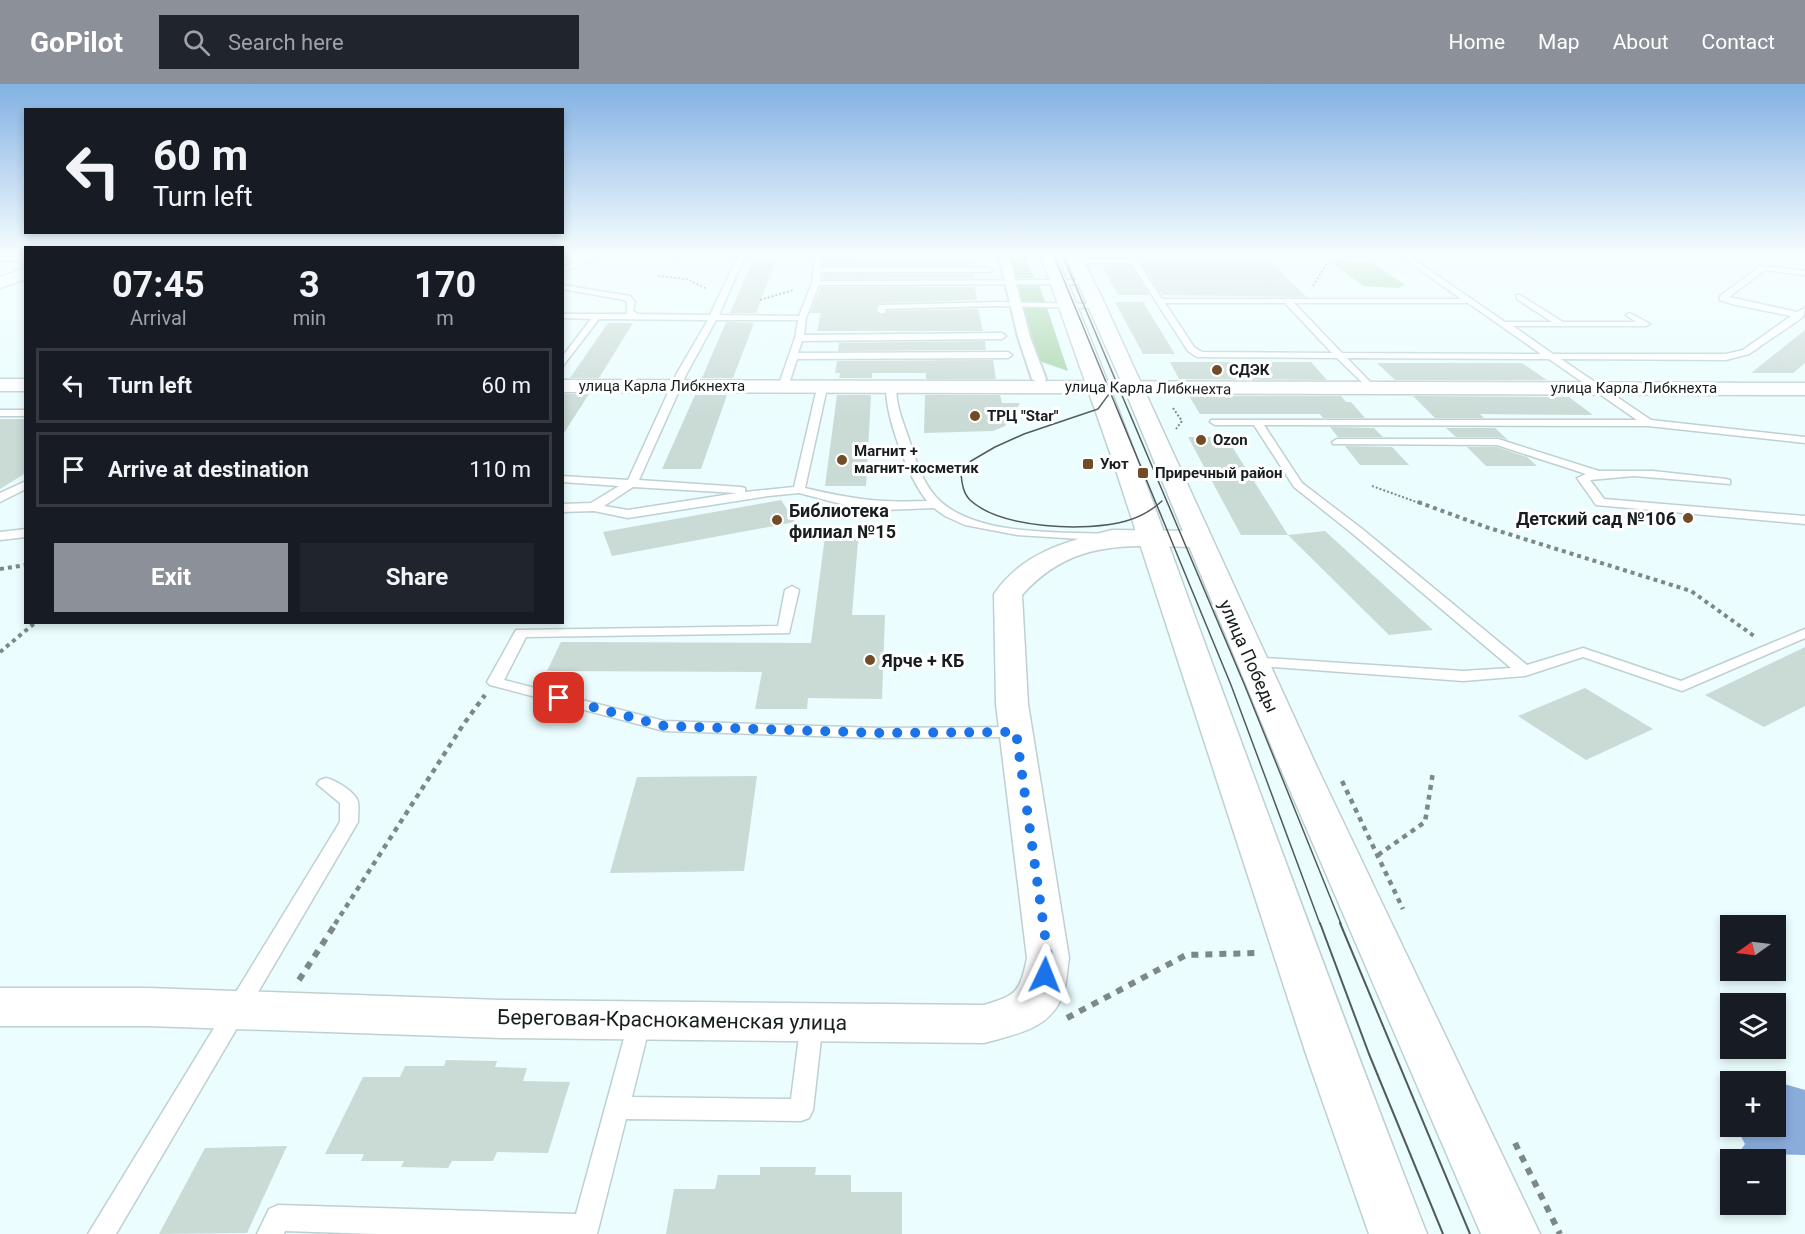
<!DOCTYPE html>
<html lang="en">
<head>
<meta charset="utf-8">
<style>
	body { margin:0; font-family:Roboto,sans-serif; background:#20242c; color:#f1f3f6; height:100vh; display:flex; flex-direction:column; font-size:22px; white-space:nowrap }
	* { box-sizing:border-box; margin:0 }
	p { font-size:20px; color:#9ea1a6 }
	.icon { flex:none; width:33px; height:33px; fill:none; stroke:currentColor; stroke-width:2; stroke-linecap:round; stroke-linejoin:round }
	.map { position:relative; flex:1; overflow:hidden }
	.sheet { position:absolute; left:24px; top:162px; width:540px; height:378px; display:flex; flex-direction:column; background:#171b24; border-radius:0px; box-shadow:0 3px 9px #0003 }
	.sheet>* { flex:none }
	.banner { position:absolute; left:24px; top:24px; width:540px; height:126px; border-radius:0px; box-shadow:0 3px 9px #0003; background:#171b24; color:#f1f3f6; overflow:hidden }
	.needle { width:39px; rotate:256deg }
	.controls { position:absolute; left:1720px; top:831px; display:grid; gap:12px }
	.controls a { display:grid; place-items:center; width:66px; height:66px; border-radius:0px; background:#171b24; box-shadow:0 3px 9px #0003; font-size:30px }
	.pin { position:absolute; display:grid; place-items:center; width:51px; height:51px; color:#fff; margin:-26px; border-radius:12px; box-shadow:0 3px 9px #0006 }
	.me { position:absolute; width:66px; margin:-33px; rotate:2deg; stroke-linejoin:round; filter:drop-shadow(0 0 4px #0008) }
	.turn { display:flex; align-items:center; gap:21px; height:126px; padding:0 30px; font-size:27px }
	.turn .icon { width:78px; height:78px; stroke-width:2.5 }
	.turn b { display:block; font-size:42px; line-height:51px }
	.eta { display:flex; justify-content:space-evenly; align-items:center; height:102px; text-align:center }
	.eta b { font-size:36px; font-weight:700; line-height:42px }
	.cta { display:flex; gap:12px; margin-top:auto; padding:12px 30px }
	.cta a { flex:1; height:69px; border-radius:0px; background:#8c9099; color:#fff; font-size:24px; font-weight:700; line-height:69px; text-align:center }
	.cta a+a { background:#20242c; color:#f1f3f6 }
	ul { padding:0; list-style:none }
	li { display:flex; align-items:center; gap:18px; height:75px; margin:0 12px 9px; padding:0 18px; border:3px solid #363941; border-radius:0px }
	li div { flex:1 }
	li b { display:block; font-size:22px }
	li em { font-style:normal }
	header { display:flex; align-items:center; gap:36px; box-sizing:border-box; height:84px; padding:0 30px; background:#8c9099; color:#fff }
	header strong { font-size:28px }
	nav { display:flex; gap:33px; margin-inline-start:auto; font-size:21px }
	.search { width:420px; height:54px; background:#20242c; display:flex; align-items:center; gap:15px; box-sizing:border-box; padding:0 21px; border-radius:0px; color:#9ea1a6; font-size:22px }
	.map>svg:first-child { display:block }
</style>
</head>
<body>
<header>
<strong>GoPilot</strong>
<div class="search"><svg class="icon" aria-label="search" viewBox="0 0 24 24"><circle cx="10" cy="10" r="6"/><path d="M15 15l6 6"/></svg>Search here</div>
<nav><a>Home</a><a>Map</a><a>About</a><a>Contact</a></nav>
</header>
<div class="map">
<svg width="1805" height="1150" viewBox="0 0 1805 1150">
	<rect width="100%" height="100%" fill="#ebfdfe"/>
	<path fill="#a6d4a9" d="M1009,173H1028L1024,175L1035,194H1015Z
		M1338,177L1371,178L1405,201L1399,204L1363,202L1332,179Z
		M1017,200H1039L1068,287L1039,277Z"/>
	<path fill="#8aacdb" d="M1784,1000L1805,1006V1071L1765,1070L1761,1075L1731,1076V1097L1727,1094L1720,1066L1738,1070L1745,1060L1736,1043L1776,1042V1002Z"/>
	<path fill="#cadad5" d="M824,172H857L856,176H971L972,182H823Z
		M1137,173H1265L1307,213L1162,211Z
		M752,178H775L756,229H730Z
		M1102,181H1130L1149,211H1118Z
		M823,190H973L974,194L823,195Z
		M821,203H975L977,216L881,219L875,223L876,228L881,232L888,227L978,225L983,247H817L821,229H810Z
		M1115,218H1143L1175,270H1143Z
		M726,238L754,239L733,294H702Z
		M608,239H633L599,294H570Z
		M1805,246V279L1793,289H1751Z
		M985,257L986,266L838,267L839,259Z
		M988,276H993L996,295H926V289H872V294H839L840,289H835L837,277Z
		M1170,278H1311L1327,296L1179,295Z
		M1377,279H1522L1547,296H1395Z
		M562,310H589L562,352Z
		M695,311H727L701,385H662Z
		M837,311H871L866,402H825Z
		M925,311H1000L1002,319H1020L1005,342L993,347L924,349Z
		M1189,312H1341L1346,318H1351L1365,334H1323L1320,330H1200Z
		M1413,312L1569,313L1593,331L1480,330L1484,334H1435Z
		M0,335H26V389L0,405Z
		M1330,343L1374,344L1383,353H1338Z
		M1446,344H1495L1508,356L1498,353H1456Z
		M1188,353H1226L1288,451H1241Z
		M1345,362L1392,363L1409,381H1360Z
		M1467,363H1497L1527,373L1537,382H1486Z
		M781,416L795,438L612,472L603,448Z
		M826,445H859L852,531H885L882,615L808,614L807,625H755L762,588L547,587L561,558L811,559Z
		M1325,447L1433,546L1389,551L1288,451Z
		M1805,563V622L1764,643L1705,611Z
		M1585,604L1653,645L1586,676L1518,632Z
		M757,692L744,787L610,789L637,693Z
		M446,976L497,977L495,983L527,984L523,997L570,998L548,1069L497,1068L493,1077H452L448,1084L401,1083L404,1077H361L364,1070H325L363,993H400L405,982H444Z
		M287,1062L247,1149L159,1150L205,1064Z
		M760,1083H816L815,1091H851V1108H902V1150H666L674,1105H715L718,1091H760Z"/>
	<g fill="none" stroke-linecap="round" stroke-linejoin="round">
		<defs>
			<path id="service" d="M590,172H600L562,188V183Z
				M674,172H681V173L678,175Z
				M738,172H745L719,231L799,232L812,199L815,172H822L821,184H989L993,186L989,188H821L820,197L1085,196L1089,198L1085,200L819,201L806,234L804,251L1002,249L1006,252L1002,255L802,257L798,269L1008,268L1012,271L1008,274L797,275L788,303L783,306L778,303L795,254L798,236H716L687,289L639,396L741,403L745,404V408L794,403L817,304L822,301L827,304L805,404C851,415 880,419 927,417C908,393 886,335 886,304L891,301L896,304C896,323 905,343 911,361C917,381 925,404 941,418C980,452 1060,448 1109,450L1113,451L1115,454L1113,457L1017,451L965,441L945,432L934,424L883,426L845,421L799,409L768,412L628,434L594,427L562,428V420L591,419L619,402L562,398V392L628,396L677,289L708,236L599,235L562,283V273L591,235L562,234V230H627V218L624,216L562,205V201L630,212L635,218L633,227L638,230L710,231ZM633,403L737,409L628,426L604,422Z
				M1127,172H1134L1162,215H1461L1401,172H1409L1505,238H1552L1517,215V211H1520L1563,238H1636L1626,231L1630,229L1650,240L1646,242H1513L1553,270H1726L1743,266L1791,232L1736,221L1720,216V212L1761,182L1805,187V191L1765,186L1729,213L1797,228L1805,224L1803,233L1749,270L1726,276L1561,275L1651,336L1805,353V359L1648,342L1264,341L1302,399L1361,444L1527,581L1583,564L1681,597L1805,545V554L1682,607L1583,573L1525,592L1463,597L1246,581L1243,578L1251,573L1463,587L1511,584L1353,450L1294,403L1254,341H1215L1210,338L1211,336H1637L1549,275L1347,274L1375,303V307L1372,308L1337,274L1197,273L1188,267L1131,179H1075L1071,177L1075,175H1128ZM1165,219H1285L1332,269L1202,268L1194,263ZM1294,219H1468L1541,270L1342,269Z
				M0,173H26V177H0Z
				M996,218L1097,220L1101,222L1097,224L996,222L885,225L886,228L882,230L878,228L877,223L881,221Z
				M0,326H26V332H0Z
				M1337,355H1498L1599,387H1653L1726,395L1730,396V400L1634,392L1590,396L1604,415L1805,432V440L1596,421L1577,394L1586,390L1497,361L1333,360L1332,358Z
				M26,397V405L0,418V409Z
				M26,445V453L0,456V448Z
				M792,502L799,506L789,549L526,553L504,596L664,637L879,644L1016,643L1022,644L1024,648L1022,652L1016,653L879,654L664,647L490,601L487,598L516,546L778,542L785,506Z
				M326,694C335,696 356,708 358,718C359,724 358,732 358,738L116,1150H88L340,738V719L317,700L320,696Z
				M640,926L648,929L651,936L632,1013L791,1015L801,937L804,930L812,927L820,930L823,937L813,1026L809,1034L801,1037L626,1035L597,1150H377L285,1147L284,1150H257L269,1125L278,1121L576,1130L629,936L632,929Z"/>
			<path id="pedestrian" d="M999,172H1009L1030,253L1046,295L1044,298L1039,299L1032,295L1018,253Z"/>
			<path id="minor" d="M0,295H26V307H0Z
				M562,296L1805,299V311L562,308Z
				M1112,446L1197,447L1206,450L1210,455L1206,460L1197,463C1127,462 1073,454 1022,511L1028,620L1069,874C1067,885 1067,897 1064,907C1053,945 1016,950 984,959L501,954L148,942H0V904H148L501,916L984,921C1017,911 1020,908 1027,874L996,620L994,510C1023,468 1065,458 1112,446Z"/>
			<path id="tertiary" d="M26,184V195L0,204V193Z"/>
			<path id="secondary" d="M1041,172H1056C1111,299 1157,430 1205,560C1278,757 1350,954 1427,1150H1369L1306,970L1113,377Z
				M1066,172H1081L1103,216L1317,683L1540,1150H1481L1280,683L1124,304Z"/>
		</defs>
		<use href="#service" stroke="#bfd0d1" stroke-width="3"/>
		<use href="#pedestrian" stroke="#bfd0d1" stroke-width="4"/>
		<use href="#minor" stroke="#bfd0d1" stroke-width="3"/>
		<use href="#tertiary" stroke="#bfd0d1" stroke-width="3"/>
		<use href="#secondary" stroke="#bfd0d1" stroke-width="3"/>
		<path stroke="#7d8889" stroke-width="2" stroke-dasharray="2 2" stroke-linecap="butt" d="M658,192L687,195L707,205
			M1313,202L1327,179L1355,172
			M760,216L793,206
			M1173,324L1182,337L1176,345
			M1372,402L1422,420"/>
		<path stroke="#7d8889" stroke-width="4" stroke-dasharray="4 4" stroke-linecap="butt" d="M1418,418L1486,443L1691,507L1754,552
			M0,485L26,481
			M0,568L36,538"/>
		<path stroke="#7d8889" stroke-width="4.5" stroke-dasharray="5 5" stroke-linecap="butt" d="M1342,697L1403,825
			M1378,771L1425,738L1433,688
			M335,840L463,641L485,611"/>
		<path stroke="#7d8889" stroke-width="6" stroke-dasharray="7 7" stroke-linecap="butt" d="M299,896L336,839
			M1067,934L1186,871L1257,869
			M1515,1059L1560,1150"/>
		<use href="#service" fill="#fff" fill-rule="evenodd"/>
		<use href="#pedestrian" fill="#fff" fill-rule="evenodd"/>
		<use href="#minor" fill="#fff" fill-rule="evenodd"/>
		<use href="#tertiary" fill="#fff" fill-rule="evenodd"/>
		<use href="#secondary" fill="#fff" fill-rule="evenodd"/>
		<path stroke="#525b5c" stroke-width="1.5" d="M1054,172L1231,601L1320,840
			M1063,172L1245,602L1341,840
			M1109,310L1098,325L1024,350L995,363L971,377L961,390C962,399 963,409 970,416C1001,445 1087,448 1126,437C1141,433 1151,427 1162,417"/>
		<path stroke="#525b5c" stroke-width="2" d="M1320,839L1369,970L1443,1150
			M1340,839L1470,1150"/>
	</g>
	<linearGradient id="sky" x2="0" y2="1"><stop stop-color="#82b1e3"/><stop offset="0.51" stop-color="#f6feff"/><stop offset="1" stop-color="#f6feff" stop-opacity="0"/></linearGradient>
	<rect width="1805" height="334" fill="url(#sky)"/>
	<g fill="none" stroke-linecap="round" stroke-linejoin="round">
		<path stroke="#1a73e8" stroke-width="10" stroke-dasharray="0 18" d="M559,614L664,642L879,649L1016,648L1048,873L1045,891"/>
	</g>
	<g fill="#714c27" stroke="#fff" stroke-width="2">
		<circle cx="1217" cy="286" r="6"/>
		<circle cx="975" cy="332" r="6"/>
		<circle cx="1201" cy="356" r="6"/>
		<circle cx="842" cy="376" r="6"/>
		<rect x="1082" y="374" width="12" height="12" rx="3"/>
		<rect x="1137" y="383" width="12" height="12" rx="3"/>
		<circle cx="1688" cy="434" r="6"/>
		<circle cx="777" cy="436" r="6"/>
		<circle cx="870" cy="576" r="6"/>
	</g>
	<g text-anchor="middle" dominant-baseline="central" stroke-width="6" stroke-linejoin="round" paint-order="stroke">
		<g font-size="15" font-weight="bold" fill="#181e1f" stroke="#fff" text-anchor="start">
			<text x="1229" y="286">СДЭК</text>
			<text x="987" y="332">ТРЦ "Star"</text>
			<text x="1213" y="356">Ozon</text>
			<text x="854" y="367">Магнит +<tspan x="854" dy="17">магнит-косметик</tspan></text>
			<text x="1100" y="380">Уют</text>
			<text x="1155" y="389">Приречный район</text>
		</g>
		<g font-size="15" fill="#181e1f" stroke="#fff">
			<text x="662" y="302">улица Карла Либкнехта</text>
			<text transform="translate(1148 304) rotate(1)">улица Карла Либкнехта</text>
			<text x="1634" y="304">улица Карла Либкнехта</text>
		</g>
		<g font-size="18" font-weight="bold" fill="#181e1f" stroke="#fff" text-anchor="start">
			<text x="789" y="426">Библиотека<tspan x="789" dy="21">филиал №15</tspan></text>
			<text x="1676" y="434" text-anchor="end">Детский сад №106</text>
			<text x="882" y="576">Ярче + КБ</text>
		</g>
		<g font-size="18" fill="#181e1f" stroke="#fff">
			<text transform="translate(1249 572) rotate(66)">улица Победы</text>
		</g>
		<g font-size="21" fill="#181e1f" stroke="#fff">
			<text transform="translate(672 936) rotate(1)">Береговая-Краснокаменская улица</text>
		</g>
	</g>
</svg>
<div class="controls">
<a><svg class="needle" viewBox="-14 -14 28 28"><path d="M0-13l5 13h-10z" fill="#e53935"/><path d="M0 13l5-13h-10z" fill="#9ea1a6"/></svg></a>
<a><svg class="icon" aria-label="layers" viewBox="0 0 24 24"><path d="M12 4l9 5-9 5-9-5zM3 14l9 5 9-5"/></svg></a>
<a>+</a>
<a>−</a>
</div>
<div class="pin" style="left:559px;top:614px;background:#d93025"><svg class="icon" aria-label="arrive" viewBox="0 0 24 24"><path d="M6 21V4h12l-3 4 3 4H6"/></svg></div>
<svg class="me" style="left:1045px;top:891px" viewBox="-20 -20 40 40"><path d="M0-17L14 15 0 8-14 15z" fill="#1a73e8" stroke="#fff" stroke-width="4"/></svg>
<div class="banner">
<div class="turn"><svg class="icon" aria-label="left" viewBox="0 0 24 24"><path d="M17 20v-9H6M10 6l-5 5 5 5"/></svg><div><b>60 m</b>Turn left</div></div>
</div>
<section class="sheet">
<div class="eta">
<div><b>07:45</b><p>Arrival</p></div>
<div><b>3</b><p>min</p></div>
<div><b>170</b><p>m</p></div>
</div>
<ul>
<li><svg class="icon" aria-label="left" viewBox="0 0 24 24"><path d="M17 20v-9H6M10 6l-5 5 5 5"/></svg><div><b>Turn left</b></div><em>60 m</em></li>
<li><svg class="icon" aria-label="arrive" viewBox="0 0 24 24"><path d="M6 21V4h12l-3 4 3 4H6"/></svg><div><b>Arrive at destination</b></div><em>110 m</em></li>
</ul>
<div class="cta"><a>Exit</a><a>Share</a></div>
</section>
</div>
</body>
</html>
